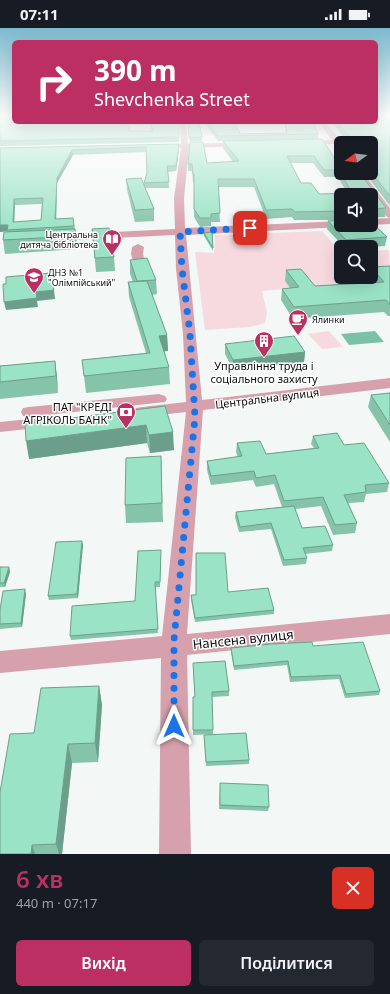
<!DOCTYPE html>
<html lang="uk">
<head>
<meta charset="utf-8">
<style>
	body { margin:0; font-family:"Noto Sans",sans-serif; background:#242831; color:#f1f3f6; height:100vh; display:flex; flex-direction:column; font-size:15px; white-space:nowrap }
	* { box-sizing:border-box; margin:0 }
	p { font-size:13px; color:#9ea1a6 }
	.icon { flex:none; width:22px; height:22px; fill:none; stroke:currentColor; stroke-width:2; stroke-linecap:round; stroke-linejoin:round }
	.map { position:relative; height:826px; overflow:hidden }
	.details { display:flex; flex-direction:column; background:#171b24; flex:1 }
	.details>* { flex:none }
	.hud { position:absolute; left:12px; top:12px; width:366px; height:84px; border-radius:6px; box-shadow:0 4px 16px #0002; background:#bc2f62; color:#fff; overflow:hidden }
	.needle { width:26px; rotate:255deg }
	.tools { position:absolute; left:334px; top:108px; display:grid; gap:8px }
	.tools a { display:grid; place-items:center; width:44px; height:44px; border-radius:6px; background:#171b24; box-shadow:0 4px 16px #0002; font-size:20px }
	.pin { position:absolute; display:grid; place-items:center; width:34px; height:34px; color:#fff; margin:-17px; border-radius:8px; box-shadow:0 2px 6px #0006 }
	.me { position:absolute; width:44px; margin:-22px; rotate:0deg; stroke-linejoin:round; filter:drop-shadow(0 0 3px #0008) }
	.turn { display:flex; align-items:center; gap:14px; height:84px; padding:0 16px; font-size:18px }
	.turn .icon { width:52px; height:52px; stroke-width:2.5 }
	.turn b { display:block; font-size:28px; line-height:34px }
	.round { display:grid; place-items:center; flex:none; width:42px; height:42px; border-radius:6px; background:#242831 }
	.headline { display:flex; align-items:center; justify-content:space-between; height:68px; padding:0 16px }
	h1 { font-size:24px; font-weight:600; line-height:30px; color:#bc2f62 }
	.primary-button { display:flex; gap:8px; margin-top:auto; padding:8px 16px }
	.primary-button a { flex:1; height:46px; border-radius:6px; background:#bc2f62; color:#fff; font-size:16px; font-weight:600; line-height:46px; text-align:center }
	.primary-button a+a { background:#242831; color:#f1f3f6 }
	.status { display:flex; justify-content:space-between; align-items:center; height:28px; padding:0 20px; background:#171b24; direction:ltr }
	.status svg { height:11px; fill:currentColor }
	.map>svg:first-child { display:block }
</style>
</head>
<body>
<div class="status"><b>07:11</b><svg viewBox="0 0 49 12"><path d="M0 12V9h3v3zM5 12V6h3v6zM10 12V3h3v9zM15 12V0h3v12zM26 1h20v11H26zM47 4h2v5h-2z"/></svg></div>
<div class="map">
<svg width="390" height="826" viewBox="0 0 390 826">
	<rect width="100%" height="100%" fill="#f3f8f6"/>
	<path fill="#f7dae0" d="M322,203L341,225V249H365L367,254L262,263L267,285L265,295L250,299L205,302L195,224L214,225L215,207Z
		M389,222L390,247L371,249V223Z
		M329,303L343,319L322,321L308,306Z"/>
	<path fill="#7bc1a7" d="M375,303L384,314L349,317L341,306Z"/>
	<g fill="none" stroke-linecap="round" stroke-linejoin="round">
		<path fill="#d6a1ad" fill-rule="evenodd" d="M180,94H186L188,116L247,114L251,116L247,118L189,120L184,170L185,200L341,193V197H345L341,199L186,207L202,372L390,350V360L203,382L187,606L390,586V606L187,627L191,826H159L161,630L0,645V623L162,608L186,384L142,389L136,388L134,384L136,380L142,379L186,374L183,306L176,241L175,207L52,213L47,210L52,207L175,201L174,170L181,120L175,118L181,116Z
			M319,94H325L342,115L341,121L335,116L296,117L295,115L299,113L332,112Z
			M355,145H363L390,180V190L387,189Z
			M390,190V196L371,197V191Z
			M138,216L144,219L143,226L147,241L141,245L135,241L131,226L132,219Z
			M159,366L165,368L167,371L165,374L29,389L23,388L21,384L23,380L29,379Z
			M49,389L55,390L58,394L55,398L0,404V394Z"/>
	</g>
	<path fill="#85c3ab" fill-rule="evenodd" d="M0,86L130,103H152L149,94H179V114L0,118Z
		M390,86V178L365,145H371V115H348L332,94H376Z
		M188,94H199L202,109V113H189Z
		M204,94H233L241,106L286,105L284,94H313L318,106V111L218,113Z
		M322,111L337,134L386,180L385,189H371V167H341V192H294L292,189L266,191L254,159H218L220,194H211V198L200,199L194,189V154H193L192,143H188V136L233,134L223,120V113ZM290,135H313L324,149H338L347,165L319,166L301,155Z
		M179,116V121L176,143L168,144L169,160H145L154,181V193L135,194L127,162L126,151L144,158V155L147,145L146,124L73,127L57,155L56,191L73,190L76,208L78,221L5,226L3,212L7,203L0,204V120ZM42,176L41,192L14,194L15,177Z
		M328,193L387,209L385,218L370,219H344L327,201Z
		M92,201L114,229L115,243L96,244Z
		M212,204L213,223L204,208V205Z
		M130,232L156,252L157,266L152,267L167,307L168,323H164L169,339L170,356L86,365L82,332L146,325L129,269L128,254H133L130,246Z
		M390,238V288H388L384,284L293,291L281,272L282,261L290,260L285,253L286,242L315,258L373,254L369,250V249H371V239Z
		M225,316L305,324L304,334L233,342L225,326Z
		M55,333L57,350L58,365L0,371V338Z
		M390,365V414L368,379L371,367Z
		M165,378L174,422L150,425L147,415L29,431Z
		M313,408L344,417L389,455L387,464L366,466L364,474L348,475L357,495L355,505L333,507L321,478L295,481L302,500L333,517L332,523L305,526L307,530L306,536L283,538L271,501L239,504L235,489L236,484L282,479L274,456L256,459L253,452L211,457L207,442V433L238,429L236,424L237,415L266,426L314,420L311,416Z
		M161,428L163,494L126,495L125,477Z
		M83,517L78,570L49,572L48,568Z
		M161,527L160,559H155L158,605L71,612L70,608L135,573Z
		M0,539H9L10,544L5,559H0Z
		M228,564L274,582V586L195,594L191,572V567Z
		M26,566L22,599L0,601V582Z
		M313,618L380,663L379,667L345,670L339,651L290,654L287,637L234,642L231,624V620Z
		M193,639L229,663V668L212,669L213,706L193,707V669H195Z
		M99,658L102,677L98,734L72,735L62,826H0L34,705Z
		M204,707L249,732V736L206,738Z
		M220,755L269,779L268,783L219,781Z"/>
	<path fill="#6c9f8b" d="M179,116V121L176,143V138Z
		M72,122L73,127L57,155L56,197L55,191L57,150Z
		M14,171L15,177L14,200L13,194Z
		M0,197H8L7,203L0,204Z
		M54,262L55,271L37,273L38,279L6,282L4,274L36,264Z
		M167,307L168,323L160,324L159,308Z
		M305,324L304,334L233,342V332Z
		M55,333L57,350L58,365L56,348Z
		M146,397L147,415L29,431L26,413Z
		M173,404L174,422L150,425L149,407Z
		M82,513L83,517L78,570L77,566Z
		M9,539L10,544L5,559L4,555Z
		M25,561L26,566L22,599L21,595Z
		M99,658L102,677L98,734L95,715Z
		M68,716L72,735L62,826H59L56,816Z
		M32,817L35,826H31Z"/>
	<path fill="#9be3c7" stroke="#6c9f8b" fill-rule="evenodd" d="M0,86H14V94H126L130,103H153L150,94H179V109L0,113Z
		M376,86H390V168L371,144V115H354L337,94H376Z
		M188,94H199L202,109H189Z
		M207,94H233L241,106L287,105L285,94H313L318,106L218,108Z
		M322,111L337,134H341V145H360L386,180L371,181V167H341V183L295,184L292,181L266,182L254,151H218L220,185L211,186V190H200L194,181V146H193L192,136H188L190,114H203L207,135L239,133L223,113ZM287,128H314L324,142H339L352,165L319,166L311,155H301Z
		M179,116L176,138H167L169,154L144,155L147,145L146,119L72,122L57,150L55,191L73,190L74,198L7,202L8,197H0V120ZM43,170L41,192L13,194L14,171Z
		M141,150L154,181L135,182L126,151Z
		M341,192V197H371V194L387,209L346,212L328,193Z
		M109,200L114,229L95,230L92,201Z
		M75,201L76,208L3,212L4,204Z
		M212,204L213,220L204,205Z
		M147,230L156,252L137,253L130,232Z
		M390,238V277L386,272L294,279L282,261L299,259L286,242L301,241L315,258L384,254L371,239Z
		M50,245L54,262L36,264L37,270L4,274L3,256H6V249Z
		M147,253L167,307L159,308L169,339L84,348L82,332L150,325L128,254Z
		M294,308L305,324L233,332L225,316Z
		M55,333L56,348L0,354V338Z
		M390,365V397L371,367Z
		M165,378L173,404L149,407L146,397L26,413L25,396Z
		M337,405L344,417L364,415L389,455L365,457L366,464L344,467L357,495L335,497L323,469L284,473L275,447L256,450L254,443L211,448L207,433L242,428L237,415L260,413L266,426L319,420L313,408Z
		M161,428L162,475L125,477L126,430Z
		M294,478L302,500L325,498L333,517L303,520L307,530L284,532L271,495L240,499L236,484Z
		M82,513L77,566L48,568L56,514Z
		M161,522L160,554H155L158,601L70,608L72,578L135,573L138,523Z
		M196,525H225L228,564L268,560L274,582L195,590L191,567H196Z
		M0,539H9L4,555H0Z
		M25,561L21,595L0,596V582L3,563Z
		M312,614L313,618L363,614L380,663L346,666L340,647L291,649L288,633L234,638L231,620L271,616Z
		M225,633L229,663L212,664L213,702H193V669H195L193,635Z
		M99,658L95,715L68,716L56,816L32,817L31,826H0V764L10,706L34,705L41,660Z
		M246,705L249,732L206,734L204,707Z
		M220,755L268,757L269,779L220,777Z"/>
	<linearGradient id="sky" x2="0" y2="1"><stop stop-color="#7cb9ce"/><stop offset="0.43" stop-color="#fafcfb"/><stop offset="1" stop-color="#fafcfb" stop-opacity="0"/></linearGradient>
	<rect width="390" height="202" fill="url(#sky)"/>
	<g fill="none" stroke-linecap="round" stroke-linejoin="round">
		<path stroke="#1a73e8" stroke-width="7" stroke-dasharray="0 12.6" d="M174,698V612L195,389L190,306L182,241L180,204L250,200"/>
	</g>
	<defs>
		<symbol id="library-pin" viewBox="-11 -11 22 30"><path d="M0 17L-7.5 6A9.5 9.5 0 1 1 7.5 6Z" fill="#bc2f62" stroke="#fff"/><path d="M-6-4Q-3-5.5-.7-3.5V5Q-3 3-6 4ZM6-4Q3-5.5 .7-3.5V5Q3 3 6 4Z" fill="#fff"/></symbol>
		<symbol id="school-pin" viewBox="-11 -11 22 30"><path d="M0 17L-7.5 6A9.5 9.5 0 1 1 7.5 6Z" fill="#bc2f62" stroke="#fff"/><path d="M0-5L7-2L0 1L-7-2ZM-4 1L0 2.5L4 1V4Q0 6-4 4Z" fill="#fff"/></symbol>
		<symbol id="cafe-pin" viewBox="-11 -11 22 30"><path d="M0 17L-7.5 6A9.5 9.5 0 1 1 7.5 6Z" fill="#bc2f62" stroke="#fff"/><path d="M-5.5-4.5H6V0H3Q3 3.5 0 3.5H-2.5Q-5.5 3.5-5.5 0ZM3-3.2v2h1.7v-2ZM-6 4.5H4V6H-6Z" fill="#fff"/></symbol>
		<symbol id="building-pin" viewBox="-11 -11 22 30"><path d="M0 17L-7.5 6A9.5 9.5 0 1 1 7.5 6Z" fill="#bc2f62" stroke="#fff"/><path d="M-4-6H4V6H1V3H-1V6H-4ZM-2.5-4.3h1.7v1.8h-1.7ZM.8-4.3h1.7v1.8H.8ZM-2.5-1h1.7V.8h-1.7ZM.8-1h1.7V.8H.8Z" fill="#fff"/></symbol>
		<symbol id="bank-pin" viewBox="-11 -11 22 30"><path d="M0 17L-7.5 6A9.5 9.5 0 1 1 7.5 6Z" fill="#bc2f62" stroke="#fff"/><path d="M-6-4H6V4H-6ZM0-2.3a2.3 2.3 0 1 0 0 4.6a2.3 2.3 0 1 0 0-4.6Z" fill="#fff"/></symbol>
	</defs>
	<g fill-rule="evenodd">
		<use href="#library-pin" x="101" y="200" width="22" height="30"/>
		<use href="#school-pin" x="23" y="238" width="22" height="30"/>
		<use href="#cafe-pin" x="287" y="280" width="22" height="30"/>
		<use href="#building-pin" x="253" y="302" width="22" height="30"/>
		<use href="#bank-pin" x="115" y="373" width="22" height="30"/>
	</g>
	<g text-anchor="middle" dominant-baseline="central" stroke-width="3" stroke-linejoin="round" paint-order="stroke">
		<g font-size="9" fill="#0b0d0c" stroke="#fff" text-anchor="start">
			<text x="98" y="206" text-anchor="end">Центральна<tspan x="98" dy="10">дитяча бібліотека</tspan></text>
			<text x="48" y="244">ДНЗ №1<tspan x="48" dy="10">"Олімпійський"</tspan></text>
			<text x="312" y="291">Ялинки</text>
		</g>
		<g font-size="11" fill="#0b0d0c" stroke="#fff">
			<text x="264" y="337">Управління труда і<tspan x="264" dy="13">соціального захисту</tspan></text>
			<text x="112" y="378" text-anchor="end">ПАТ "КРЕДI<tspan x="112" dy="13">АГРIКОЛЬ БАНК"</tspan></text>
		</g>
		<g font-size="11" fill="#0b0d0c" stroke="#fff">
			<text transform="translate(267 370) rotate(-7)">Центральна вулиця</text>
		</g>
		<g font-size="13" fill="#0b0d0c" stroke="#fff">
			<text transform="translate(243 611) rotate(-6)">Нансена вулиця</text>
		</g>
	</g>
</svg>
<div class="tools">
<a><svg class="needle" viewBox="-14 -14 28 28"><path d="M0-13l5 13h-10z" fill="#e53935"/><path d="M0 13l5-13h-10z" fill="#9ea1a6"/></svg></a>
<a><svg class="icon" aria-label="sound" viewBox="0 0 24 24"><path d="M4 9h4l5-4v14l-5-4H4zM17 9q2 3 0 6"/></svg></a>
<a><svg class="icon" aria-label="search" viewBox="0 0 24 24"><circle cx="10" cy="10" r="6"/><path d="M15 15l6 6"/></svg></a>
</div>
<div class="pin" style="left:250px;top:200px;background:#d93025"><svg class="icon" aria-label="arrive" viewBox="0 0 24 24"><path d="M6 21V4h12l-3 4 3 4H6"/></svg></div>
<svg class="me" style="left:174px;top:698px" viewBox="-20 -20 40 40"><path d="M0-17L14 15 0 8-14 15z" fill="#1a73e8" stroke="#fff" stroke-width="4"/></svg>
<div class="hud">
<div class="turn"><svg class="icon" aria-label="right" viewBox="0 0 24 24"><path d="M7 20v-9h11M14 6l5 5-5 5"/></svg><div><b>390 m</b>Shevchenka Street</div></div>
</div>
</div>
<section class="details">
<div class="headline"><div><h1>6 хв</h1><p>440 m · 07:17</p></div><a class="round" style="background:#d93025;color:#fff"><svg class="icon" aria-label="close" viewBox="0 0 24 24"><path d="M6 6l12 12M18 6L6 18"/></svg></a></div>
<div class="primary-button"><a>Вихід</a><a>Поділитися</a></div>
</section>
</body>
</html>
